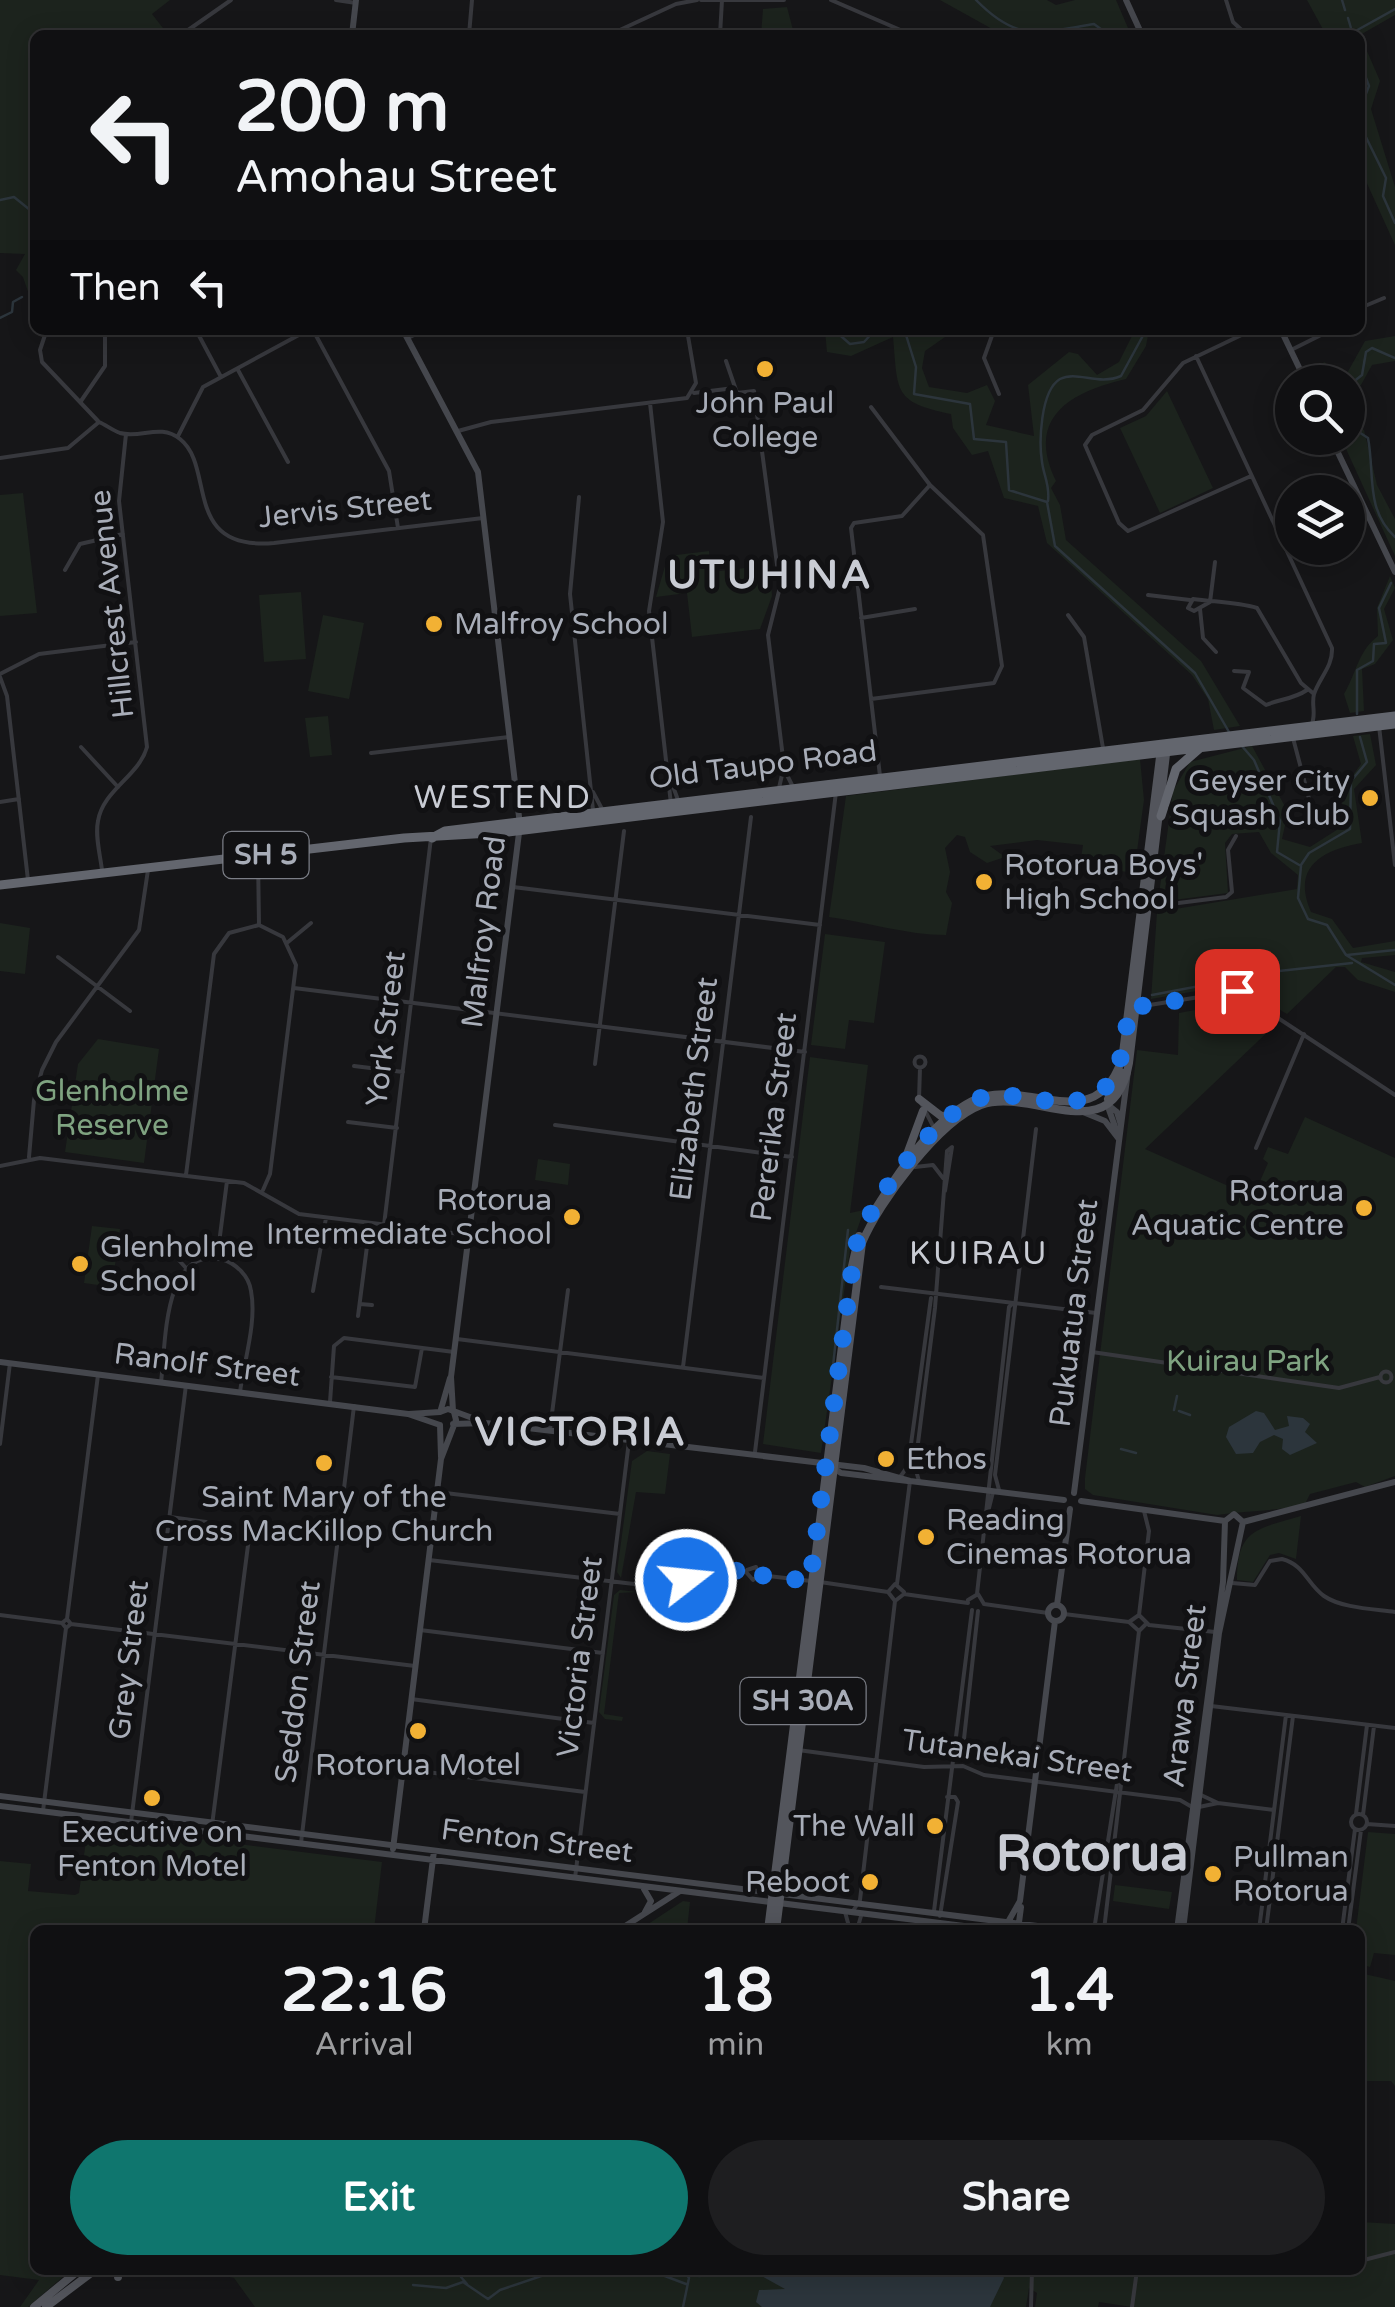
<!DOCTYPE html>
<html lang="en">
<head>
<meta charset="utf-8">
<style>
	body { margin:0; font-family:"Varela Round",sans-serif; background:#1e1e20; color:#f1f3f6; height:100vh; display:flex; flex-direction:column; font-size:38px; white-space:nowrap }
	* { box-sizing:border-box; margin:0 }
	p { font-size:32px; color:#9c9d9f }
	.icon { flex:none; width:55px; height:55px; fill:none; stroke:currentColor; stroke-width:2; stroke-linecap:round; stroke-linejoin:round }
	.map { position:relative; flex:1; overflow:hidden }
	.side { position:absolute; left:30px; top:1925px; width:1335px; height:350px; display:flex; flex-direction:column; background:#101012; border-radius:15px; box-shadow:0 5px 25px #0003,0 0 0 2px #303032 }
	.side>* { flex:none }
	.guide { position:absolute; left:30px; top:30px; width:1335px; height:305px; border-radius:15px; box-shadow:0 5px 25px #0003,0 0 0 2px #303032; background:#101012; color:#f1f3f6; overflow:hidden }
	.controls { position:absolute; left:1275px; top:365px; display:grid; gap:20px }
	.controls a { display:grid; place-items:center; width:90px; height:90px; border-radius:50%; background:#101012; box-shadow:0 5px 25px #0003,0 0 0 2px #303032; font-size:50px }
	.pin { position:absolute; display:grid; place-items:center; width:85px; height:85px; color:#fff; margin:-42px; border-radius:20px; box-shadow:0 5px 15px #0006 }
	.me { position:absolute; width:110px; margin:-55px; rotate:74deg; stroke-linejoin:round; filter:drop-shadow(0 0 8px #0008) }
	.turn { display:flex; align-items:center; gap:35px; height:210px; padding:0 40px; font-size:45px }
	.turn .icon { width:130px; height:130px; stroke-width:2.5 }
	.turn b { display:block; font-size:70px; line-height:85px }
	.then { display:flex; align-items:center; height:95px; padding:0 40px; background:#0003; gap:20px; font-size:38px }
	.eta { display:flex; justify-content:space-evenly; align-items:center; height:170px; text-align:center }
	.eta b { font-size:60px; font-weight:700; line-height:70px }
	.action { display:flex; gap:20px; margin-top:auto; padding:20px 40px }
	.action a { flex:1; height:115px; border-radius:60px; background:#0f766e; color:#fff; font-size:40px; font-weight:700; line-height:115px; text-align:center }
	.action a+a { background:#1e1e20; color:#f1f3f6 }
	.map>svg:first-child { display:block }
</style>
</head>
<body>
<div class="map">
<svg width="1395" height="2307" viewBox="0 0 1395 2307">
	<rect width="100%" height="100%" fill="#161618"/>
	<path fill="#1c231d" d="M0,0H170L152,14L166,32L177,35H35V312L23,277L16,270L25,254L0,253Z
		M940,0H1047L1056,5L1075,0H1116L1131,35H1003Z
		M1307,0H1395V15L1360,35H1326Z
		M787,7L793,30L805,35H761L763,9Z
		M1360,35L1380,81L1371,109L1395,187V245L1360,168Z
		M825,330H955L925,351L922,368L929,387L967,393L987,385L995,401L986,425L1034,436L1028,385L1069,352L1078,354L1097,375L1119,362L1135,330H1149L1146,346L1126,379C1070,392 1025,418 1056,481L1051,488L1060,505L1066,540L1201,661L1240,726L1214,730L1208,699L1192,675L1047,543L1038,506L1004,498L988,451L972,455L953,428L951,414C893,402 898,392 893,337L851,356L827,352Z
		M1395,336V361L1372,365L1361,385L1348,392V382H1316L1309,369L1325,362L1329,370L1346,375L1365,341Z
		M1167,391L1213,488L1160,513L1120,428L1146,416Z
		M1348,419L1364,430L1377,485L1395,519V556L1341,438H1348Z
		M23,493L37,613L0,616V495Z
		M709,551L711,572L770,565L772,596L760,629L692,637L687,593L656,597L668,556Z
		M1390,576L1395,588L1384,609L1393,640L1375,664L1362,669L1364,711L1350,713L1344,694C1357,672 1358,651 1378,636L1377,608Z
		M301,592L306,659L264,662L259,595Z
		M323,615L364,623L349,699L308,691Z
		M328,716L332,755L310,757L305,718Z
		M1370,734L1376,765L1354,789L1362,843C1323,850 1291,866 1311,912L1332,919L1353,948L1395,941V955L1362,958L1361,962L1395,972V992L1358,980L1345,967H1336L1287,1014L1236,984L1151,999L1157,912L1297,889L1298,875L1271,853L1259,832L1232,834L1225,843L1228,893L1158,902L1173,791L1190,762L1252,746L1288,812L1282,839L1310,847L1346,824L1339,787L1346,785L1361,764L1353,736Z
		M1140,759L1144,800L1134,873L1080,865L1083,845L1037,840L990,846L1005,857L987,863L970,852L965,837L957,835L945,848L950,872L946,892L952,903L946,935C906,935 868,922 829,917L846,796Z
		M0,923L30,928L25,974L0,971Z
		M825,934L885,942L874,1023L849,1020L845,1049L811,1045Z
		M1230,994L1276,1024L1145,1149L1253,1197L1268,1163L1263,1159L1268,1147L1288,1154L1305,1117L1395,1158V1476L1365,1487L1356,1482L1310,1494L1305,1504C1275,1512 1246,1510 1217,1515L1093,1495L1085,1489V1478L1137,1050L1178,1055L1179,1013L1195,1010L1197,1020L1210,1018L1214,1034L1222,1033Z
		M98,1039L159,1049L144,1163L65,1152L78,1064Z
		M810,1057L868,1065L850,1213L864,1210L850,1250L821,1453L763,1444Z
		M538,1159L570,1164L568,1185L535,1180Z
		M92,1226L120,1229L112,1287L84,1283Z
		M647,1451L670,1454L665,1494L636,1492L621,1578L617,1572L632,1461Z
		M1301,1516L1296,1559L1279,1553L1270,1555L1253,1582L1237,1580C1237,1528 1258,1529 1301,1516Z
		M620,1590L638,1592L619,1593L604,1714L623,1717L622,1721L605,1719L599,1712L614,1595Z
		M88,1825L382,1862L374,1930H35V2270H71L28,2307H20L39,2280L0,2275V1861L31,1864L28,1891L75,1895L79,1893Z
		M1368,1832L1395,1834V1955L1374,1953L1370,1967L1360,1964V1930H1356Z
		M1115,1885L1172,1892L1169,1909L1113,1901Z
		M683,1901L690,1902L687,1930H639Z
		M1360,1973L1395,1981V2086L1391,2081H1360Z
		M1360,2222L1395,2224V2307H1132L1099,2302L1098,2307H1035L1037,2293L1029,2288L1026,2307H255L234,2278L200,2270H1360Z"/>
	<path fill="#2c353c" d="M1256,1411L1264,1413L1275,1430L1289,1426L1287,1416L1303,1418L1310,1424L1305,1432L1317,1443L1290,1455L1282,1449L1283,1439L1274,1435L1260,1442L1253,1453L1236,1454L1226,1437L1229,1427Z
		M751,2270H1000L1004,2278L990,2307H762L756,2302L759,2290L785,2289Z"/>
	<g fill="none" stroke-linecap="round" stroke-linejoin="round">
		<path stroke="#2c353c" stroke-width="2.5" d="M976,0C1018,43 1039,33 1094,24L1109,35
			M1342,0L1345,10
			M1348,18L1353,35
			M1352,33L1395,9
			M1360,62L1369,86L1360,109
			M1360,125L1386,178L1383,196L1395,223
			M0,200L14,197L35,214
			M0,318L12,312L13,302L22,297
			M834,330L850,344L864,342L875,330
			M936,330L906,335L916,367L914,394L970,404L974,439L1006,442L1009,490L1047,502L1055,546L1195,673L1229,732
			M1325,382H1329
			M1348,386L1362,375L1366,352L1372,348L1395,358
			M1348,425L1368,438C1375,474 1365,509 1395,537
			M1048,501C1050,485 1044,477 1042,462C1039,443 1040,391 1060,379C1077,370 1098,386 1121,376L1146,330
			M1357,714V670L1373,661L1374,644L1386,643L1379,608L1391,583
			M1241,745L1254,760L1280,821L1277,852L1301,866L1298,898L1308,919L1327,925L1346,955L1395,985
			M1301,865L1309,853L1350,829L1351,781L1367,762L1360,737
			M1347,955L1395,950
			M1152,995L1279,971L1352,963
			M833,1366L848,1230
			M1174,1410L1177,1396
			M1179,1411L1190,1415
			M1121,1449L1136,1453
			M455,2270L467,2284
			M597,2270H628
			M649,2270L686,2284
			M428,2272L431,2270
			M690,2275L700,2276L709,2270
			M413,2285L446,2288L463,2282L488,2299L500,2290L559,2270
			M683,2307L689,2278L684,2270"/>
		<path stroke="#37383d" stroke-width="4" d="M336,0L356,3
			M701,0H784
			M831,0L912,35
			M1226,0L1233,22L1247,35
			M181,35L231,0
			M469,35L472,0
			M609,35L676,4L697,0
			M720,35L722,0
			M1360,308L1384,298
			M196,330L221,377
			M313,330L389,471L398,528
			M994,330L984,358L999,394
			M1021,330H1043
			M45,335L40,350L42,362L98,421
			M408,338L424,330
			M1291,350L1331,330
			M1196,356L1332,648C1333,666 1320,677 1314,694C1311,706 1317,714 1311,726
			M726,361L737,393L754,391L780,587L768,635L784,766L779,788
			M238,370L288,462
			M694,393L734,388
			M81,401L105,366V330
			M650,403L663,522L649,611L671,804
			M871,407L930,485L983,535L1002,666L994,683L871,699
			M99,422C106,425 112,430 120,433C141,439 160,423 180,439C216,467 181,551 274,543L483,518
			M458,431L491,422L687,398L696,383L687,330
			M178,436L203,387L308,330
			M0,458L68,448L99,422
			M1251,476L1128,531L1119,523L1085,445L1092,435L1143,410L1183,363L1252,330
			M579,497L570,594L593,810
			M1215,562L1210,602L1194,611L1188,608L1193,599C1214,602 1237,602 1257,608L1301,683L1314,694
			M65,570L80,544L123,534
			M1148,595L1190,600
			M1200,609L1203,638L1216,652
			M1068,615L1084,637L1103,748
			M861,618L915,609
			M1234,671L1249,672L1243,688L1266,705C1280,699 1294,699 1307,690
			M0,674L39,654L136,642
			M0,677L7,696L28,880
			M1379,726L1395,865
			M1293,738L1312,810
			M81,747L118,787
			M371,753L509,737
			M785,771L793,787
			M880,776L851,528L854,523L902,516L930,485
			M671,781L678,800
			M593,792L602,809
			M0,802L19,799
			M258,857L259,925
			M102,870C100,854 95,836 98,821C103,790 139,776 147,747L119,501L126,434
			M513,887L820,925
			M1147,907L1226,897L1232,892L1228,850L1236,836
			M288,942L311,923
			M58,957L130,1011
			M294,988L805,1052
			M1137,1007L1237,991L1395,1095
			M914.5 1062a5.5 5.5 0 1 1 11 0a5.5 5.5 0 1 1-11 0Z
			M595,1064L624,831
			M354,1066L403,1072
			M920,1068L919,1099L934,1128
			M348,1122L397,1128
			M555,1125L792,1157
			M1256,1148L1304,1034
			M29,1157L34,1100L42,1070L56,1042L139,930L148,870
			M0,1166L40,1158L244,1183L299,1214L469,1235
			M915,1167L933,1165L943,1178
			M186,1175L214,954L229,933L259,925L283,937L296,965L270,1174L263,1190
			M384,1225L431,838
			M165,1245L186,1268
			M217,1259L227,1181
			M881,1287L1096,1313
			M313,1291L326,1218
			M360,1304L372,1305
			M358,1316L370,1223
			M457,1339L764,1378
			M1092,1352L1339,1388L1380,1377
			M683,1367L751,817
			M1380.5 1377a5.5 5.5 0 1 1 11 0a5.5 5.5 0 1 1-11 0Z
			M331,1377L415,1387L422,1348
			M161,1382C166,1346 162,1247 221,1259C236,1263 249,1276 251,1291C257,1322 244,1361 240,1392
			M330,1402L334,1346L344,1338L454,1352
			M550,1429L568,1290
			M0,1444L10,1363
			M755,1452L836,792
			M900,1477L908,1466L931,1298
			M919,1481L915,1467L935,1308L947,1151L952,1147L945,1191
			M999,1490L995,1475L1036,1129
			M437,1492L620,1514
			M988,1512L993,1492
			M170,1517L206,1522
			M429,1560L677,1589L683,1596L691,1591L685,1583L688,1564L746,1572L753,1580L759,1575L811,1581
			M747,1570L756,1567L759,1575
			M820,1582L888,1592L895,1601L904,1594L968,1603
			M1232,1583L1255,1585L1270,1561L1282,1559C1305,1565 1307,1584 1324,1596C1341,1608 1374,1609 1395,1612
			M897,1584L910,1481
			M888,1592L895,1584L904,1592
			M977,1594L1009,1307L1013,1303
			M968,1600L978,1594L984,1604
			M984,1604L1048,1613
			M1064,1614L1129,1622L1139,1631L1146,1624
			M0,1615L62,1623
			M1139,1615L1149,1531L1144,1511
			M67,1619L98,1375
			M1129,1622L1139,1615L1149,1625L1215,1632
			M71,1624L66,1628L62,1623L67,1619L71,1624L415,1666
			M420,1630L603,1653
			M411,1699L594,1723
			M1211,1706L1395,1728
			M953,1749L963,1748L978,1611
			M798,1750L924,1767L963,1766L984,1775L1180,1800L1192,1807
			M403,1769L585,1792
			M1201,1795L1218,1803L1274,1810
			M1199,1807L1218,1803
			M43,1811L66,1628
			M1351 1822a8 8 0 1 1 16 0a8 8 0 1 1-16 0Z
			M1356,1814L1367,1725
			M1363,1815L1374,1726
			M131,1822L186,1385
			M1367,1824L1395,1826
			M211,1833L251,1522
			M301,1843L354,1406
			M575,1878L629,1441
			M853,1911L860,1900L895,1601
			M934,1911L972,1610
			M845,1912L850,1930
			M940,1916L958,1802L955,1797H947
			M857,1930L861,1916
			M1094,1930L1119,1771
			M1104,1930L1139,1631
			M1259,1930L1286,1715
			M1266,1930L1293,1716
			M1342,1930L1355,1829
			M1348,1930L1361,1830
			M1360,2261L1395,2252
			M1031,2307L1032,2270
			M1132,2307L1137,2270"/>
		<path stroke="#45474d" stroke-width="6" d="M1126,0L1142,35
			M352,35L356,0
			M403,330L478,472L520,825L451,1377L453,1411
			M1281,330L1306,382
			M1331,438L1395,572
			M1107,1104L1119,1138
			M1107,1104L1117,1112L1121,1125
			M1083,1112L1105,1121L1118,1138
			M0,1362L408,1414L440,1425
			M441,1409L450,1378
			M440,1412L448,1409L486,1423L864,1468L910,1481L1064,1500
			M409,1414L440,1412
			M453,1424L485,1423
			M440,1425L441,1457
			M833,1468L841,1473L908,1481
			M1074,1493L1128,1071
			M1081,1501L1225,1521
			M1225,1521L1234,1514L1243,1522
			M1243,1522L1395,1482
			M1057,1605L1070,1509
			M1048 1613a8 8 0 1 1 16 0a8 8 0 1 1-16 0Z
			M0,1796L1069,1930
			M0,1806L996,1930
			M393,1849L441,1459L456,1420L454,1412
			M644,1889L651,1901L645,1912
			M1008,1922L1020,1901L1055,1621
			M424,1930L434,1851
			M619,1930L680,1891
			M1018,1930L1021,1907
			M1177,1930L1223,1582L1225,1521
			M1183,1930L1219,1633L1243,1522"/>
		<path stroke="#53555c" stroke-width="8" d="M1123,1053L1161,749
			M919,1099L941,1116L953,1115
			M1108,1099L1121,1072
			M906,1157L923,1111
			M874,1211C899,1172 929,1123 972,1101C1026,1074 1099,1144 1124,1052
			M852,1266L859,1236
			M768,1930L846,1315
			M776,1930L862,1243C879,1202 939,1121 981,1105C1032,1086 1113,1153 1129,1063L1167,746
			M118,2270V2277
			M34,2307L79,2270
			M46,2307L95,2270"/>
		<path stroke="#63666e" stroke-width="9" d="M1161,816L1176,769L1201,747
			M432,838L445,831L1395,716
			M0,885L404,838L508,832L1395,724"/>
	</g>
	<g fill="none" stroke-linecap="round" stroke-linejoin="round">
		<path stroke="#1a73e8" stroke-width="18" stroke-dasharray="0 32.4" d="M686,1580L688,1564L746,1572L753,1580L759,1575L810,1581L855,1248C870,1202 939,1105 988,1096C1005,1093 1024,1098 1041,1100C1116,1110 1121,1071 1129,1008L1237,991"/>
	</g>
	<g fill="#f2b134" stroke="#111113" stroke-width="4">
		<circle cx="765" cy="369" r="10"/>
		<circle cx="434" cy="624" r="10"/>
		<circle cx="1370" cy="798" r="10"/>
		<circle cx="984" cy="882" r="10"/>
		<circle cx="1364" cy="1208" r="10"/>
		<circle cx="572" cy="1217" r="10"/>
		<circle cx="80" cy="1264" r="10"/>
		<circle cx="886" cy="1459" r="10"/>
		<circle cx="324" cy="1463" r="10"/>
		<circle cx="926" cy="1537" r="10"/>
		<circle cx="418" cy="1731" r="10"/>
		<circle cx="152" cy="1798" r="10"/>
		<circle cx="935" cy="1826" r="10"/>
		<circle cx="1213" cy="1874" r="10"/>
		<circle cx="870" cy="1882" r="10"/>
	</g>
	<g text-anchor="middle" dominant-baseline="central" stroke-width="10" stroke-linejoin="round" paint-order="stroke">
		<g fill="#111113" stroke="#7b7e86" stroke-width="2.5">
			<rect x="223.5" y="832" width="85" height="46" rx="8"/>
			<rect x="740.5" y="1678" width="125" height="46" rx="8"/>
		</g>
		<g font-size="28" font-weight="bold" fill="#a8adb8">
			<text x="266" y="855">SH 5</text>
			<text x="803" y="1701">SH 30A</text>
		</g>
		<g font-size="30" fill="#a8adb8" stroke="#111113" text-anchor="start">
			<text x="765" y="403" text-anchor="middle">John Paul<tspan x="765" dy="34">College</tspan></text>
			<text x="454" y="624">Malfroy School</text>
			<text x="1350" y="781" text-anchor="end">Geyser City<tspan x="1350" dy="34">Squash Club</tspan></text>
			<text x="1004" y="865">Rotorua Boys'<tspan x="1004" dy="34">High School</tspan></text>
			<text x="1344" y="1191" text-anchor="end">Rotorua<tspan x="1344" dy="34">Aquatic Centre</tspan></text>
			<text x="552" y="1200" text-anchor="end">Rotorua<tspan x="552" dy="34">Intermediate School</tspan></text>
			<text x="100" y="1247">Glenholme<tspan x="100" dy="34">School</tspan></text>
			<text x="906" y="1459">Ethos</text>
			<text x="324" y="1497" text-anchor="middle">Saint Mary of the<tspan x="324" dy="34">Cross MacKillop Church</tspan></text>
			<text x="946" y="1520">Reading<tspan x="946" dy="34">Cinemas Rotorua</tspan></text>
			<text x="418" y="1765" text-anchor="middle">Rotorua Motel</text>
			<text x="915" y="1826" text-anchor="end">The Wall</text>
			<text x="152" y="1832" text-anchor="middle">Executive on<tspan x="152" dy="34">Fenton Motel</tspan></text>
			<text x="1233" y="1857">Pullman<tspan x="1233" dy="34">Rotorua</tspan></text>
			<text x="850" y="1882" text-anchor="end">Reboot</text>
		</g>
		<g font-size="30" fill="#a8adb8" stroke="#111113">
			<text transform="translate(345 509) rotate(-6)">Jervis Street</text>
			<text transform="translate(112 604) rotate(-96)">Hillcrest Avenue</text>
			<text transform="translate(763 765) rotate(-7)">Old Taupo Road</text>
			<text transform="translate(484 932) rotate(-83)">Malfroy Road</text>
			<text transform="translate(386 1029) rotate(-83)">York Street</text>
			<text transform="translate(694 1089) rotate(-83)">Elizabeth Street</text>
			<text transform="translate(774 1117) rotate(-83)">Pererika Street</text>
			<text transform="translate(1074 1313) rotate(-83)">Pukuatua Street</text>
			<text transform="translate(207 1365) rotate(7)">Ranolf Street</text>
			<text transform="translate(580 1657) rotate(-83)">Victoria Street</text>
			<text transform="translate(129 1660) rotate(-83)">Grey Street</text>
			<text transform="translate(298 1682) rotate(-83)">Seddon Street</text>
			<text transform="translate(1185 1696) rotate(-83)">Arawa Street</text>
			<text transform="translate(1017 1756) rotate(8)">Tutanekai Street</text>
			<text transform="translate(537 1841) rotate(7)">Fenton Street</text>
		</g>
		<g font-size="30" fill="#7fa381" stroke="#111113">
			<text x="112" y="1091">Glenholme<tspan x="112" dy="34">Reserve</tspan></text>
			<text x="1248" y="1361">Kuirau Park</text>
		</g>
		<g font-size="32" letter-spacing="2.5" fill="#c9ccd4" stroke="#111113">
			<text x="503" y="798">WESTEND</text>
			<text x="979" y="1254">KUIRAU</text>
		</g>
		<g font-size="40" font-weight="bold" letter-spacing="2.5" fill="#c9ccd4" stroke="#111113">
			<text x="770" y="575">UTUHINA</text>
			<text x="581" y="1432">VICTORIA</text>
		</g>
		<g font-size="50" font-weight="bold" fill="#c9ccd4" stroke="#111113">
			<text x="1092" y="1854">Rotorua</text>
		</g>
	</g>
</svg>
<div class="controls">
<a><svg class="icon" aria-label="search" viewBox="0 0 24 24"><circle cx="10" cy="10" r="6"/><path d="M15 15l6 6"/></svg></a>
<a><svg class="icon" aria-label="layers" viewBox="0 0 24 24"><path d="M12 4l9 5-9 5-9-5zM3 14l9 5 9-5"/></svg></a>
</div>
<div class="pin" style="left:1237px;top:991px;background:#d93025"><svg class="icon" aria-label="arrive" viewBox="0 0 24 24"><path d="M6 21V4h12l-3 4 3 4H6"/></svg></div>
<svg class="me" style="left:686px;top:1580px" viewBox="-20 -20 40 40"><circle r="17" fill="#1a73e8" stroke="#fff" stroke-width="3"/><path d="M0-11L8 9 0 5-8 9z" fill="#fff"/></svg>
<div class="guide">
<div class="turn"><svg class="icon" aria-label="left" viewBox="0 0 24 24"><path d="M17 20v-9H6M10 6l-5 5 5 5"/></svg><div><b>200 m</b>Amohau Street</div></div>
<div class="then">Then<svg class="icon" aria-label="left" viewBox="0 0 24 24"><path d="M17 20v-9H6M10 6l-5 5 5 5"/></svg></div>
</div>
<section class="side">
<div class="eta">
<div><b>22:16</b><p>Arrival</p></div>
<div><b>18</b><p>min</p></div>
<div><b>1.4</b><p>km</p></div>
</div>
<div class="action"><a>Exit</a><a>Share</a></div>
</section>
</div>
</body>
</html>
